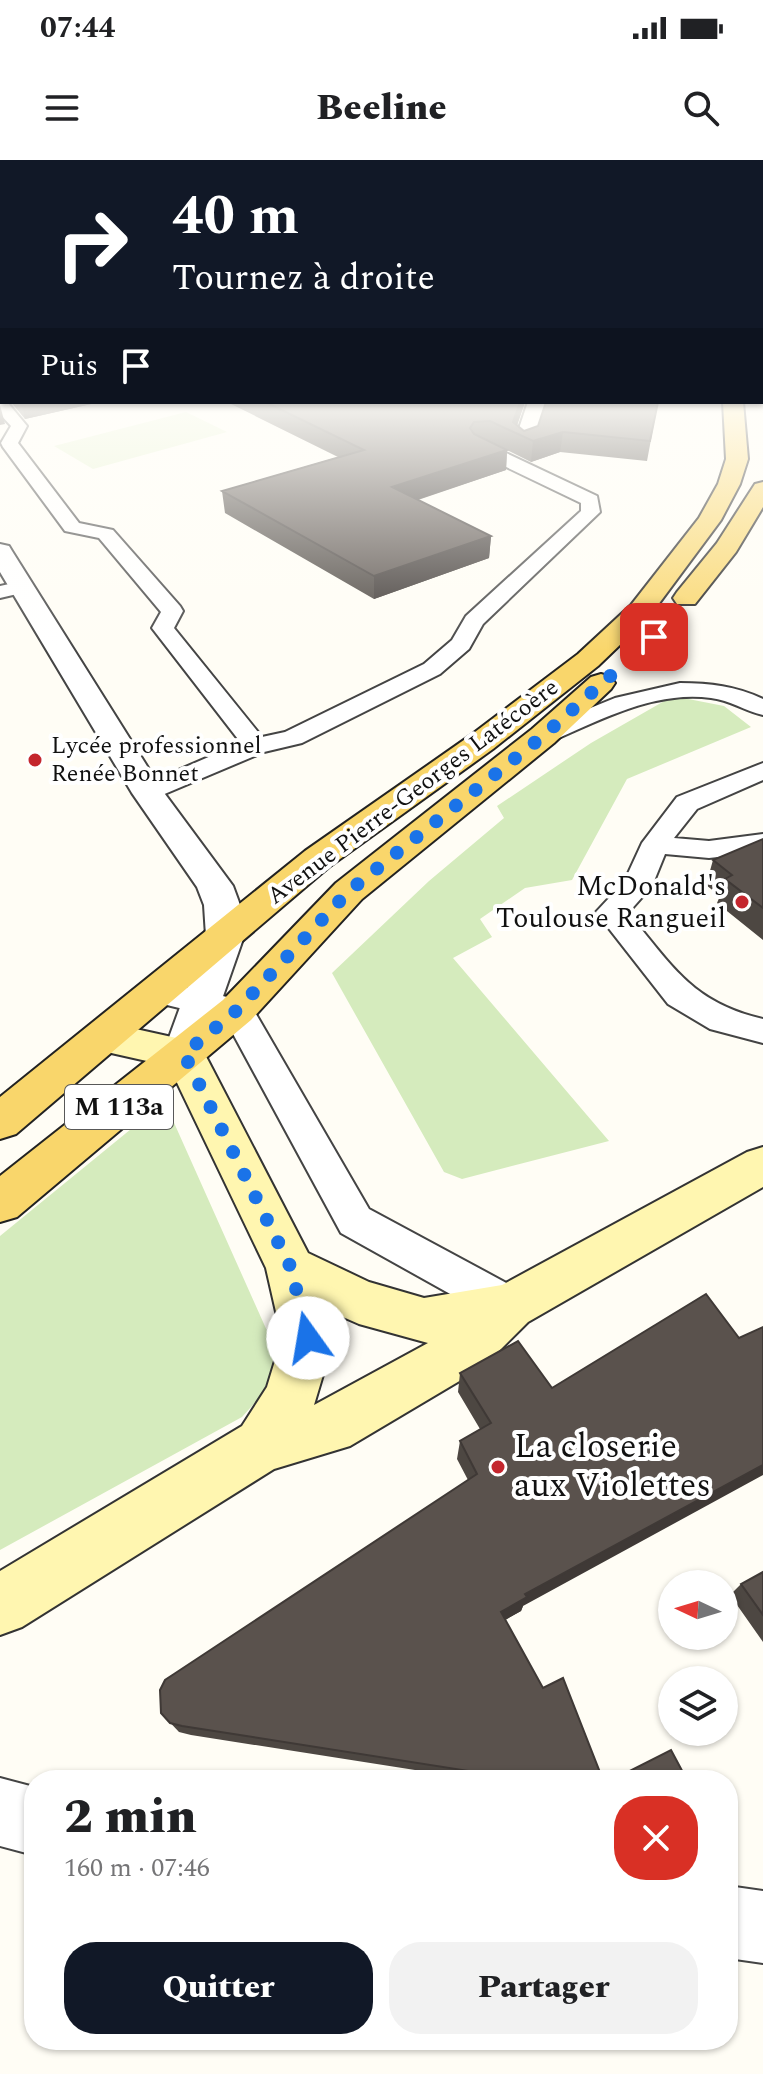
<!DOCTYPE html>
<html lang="fr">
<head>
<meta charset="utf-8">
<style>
	body { margin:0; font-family:Spectral,serif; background:#f2f2f2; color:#202124; height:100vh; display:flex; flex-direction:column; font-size:30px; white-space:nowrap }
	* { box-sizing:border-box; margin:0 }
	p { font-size:26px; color:#757577 }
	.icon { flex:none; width:44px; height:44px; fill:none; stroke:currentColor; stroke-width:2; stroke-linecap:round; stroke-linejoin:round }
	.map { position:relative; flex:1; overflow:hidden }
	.details { position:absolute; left:24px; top:1610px; width:714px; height:280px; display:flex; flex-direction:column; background:#fff; border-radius:32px; box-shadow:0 2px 6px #0004 }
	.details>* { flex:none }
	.banner { position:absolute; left:0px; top:0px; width:764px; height:244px; box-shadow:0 2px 6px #0004; background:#111827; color:#fff; overflow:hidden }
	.needle { width:52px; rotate:274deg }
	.fabs { position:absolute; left:658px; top:1410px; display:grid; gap:16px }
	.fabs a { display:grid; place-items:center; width:80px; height:80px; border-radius:50%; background:#fff; box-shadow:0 2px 6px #0004; font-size:40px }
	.pin { position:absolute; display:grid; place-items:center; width:68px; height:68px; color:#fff; margin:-34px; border-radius:16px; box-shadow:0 4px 12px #0006 }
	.me { position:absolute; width:88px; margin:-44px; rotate:347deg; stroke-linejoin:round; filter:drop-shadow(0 0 6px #0008) }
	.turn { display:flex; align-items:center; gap:28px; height:168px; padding:0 40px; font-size:36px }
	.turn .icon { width:104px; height:104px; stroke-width:2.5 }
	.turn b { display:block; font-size:56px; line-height:68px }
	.then { display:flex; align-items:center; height:76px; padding:0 40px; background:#0003; gap:16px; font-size:30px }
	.round { display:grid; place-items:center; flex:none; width:84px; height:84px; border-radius:32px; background:#f2f2f2 }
	.head { display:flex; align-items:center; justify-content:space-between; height:136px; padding:0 40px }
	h1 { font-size:48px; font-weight:800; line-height:60px }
	.cta { display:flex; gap:16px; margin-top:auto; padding:16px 40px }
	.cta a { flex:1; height:92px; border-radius:32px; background:#111827; color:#fff; font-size:32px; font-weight:800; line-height:92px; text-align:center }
	.cta a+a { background:#f2f2f2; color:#202124 }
	.status { display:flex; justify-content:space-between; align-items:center; height:56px; padding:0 40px; background:#fff; direction:ltr }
	.status svg { height:22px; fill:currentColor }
	header { display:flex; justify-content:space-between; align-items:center; height:104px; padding:0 40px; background:#fff; font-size:36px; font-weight:800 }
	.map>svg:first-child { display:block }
</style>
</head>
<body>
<div class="status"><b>07:44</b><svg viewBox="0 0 49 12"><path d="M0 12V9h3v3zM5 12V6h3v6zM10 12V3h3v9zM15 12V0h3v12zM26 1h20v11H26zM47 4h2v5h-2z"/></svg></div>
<header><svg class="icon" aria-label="menu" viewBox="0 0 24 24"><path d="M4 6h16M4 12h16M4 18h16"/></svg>Beeline<svg class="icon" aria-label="search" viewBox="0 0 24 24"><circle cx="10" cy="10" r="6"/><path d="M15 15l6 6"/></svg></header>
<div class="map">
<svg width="763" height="1914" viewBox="0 0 763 1914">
	<rect width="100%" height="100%" fill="#fffdf5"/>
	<path fill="#d5ebbd" d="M673,536L724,546L751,567L627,619L572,720L525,728L480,759L492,777L453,798L609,981L462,1019L444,1012L332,813L429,721L504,658L497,646L591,583Z
		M156,953L171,956L276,1191L268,1228L242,1257L0,1390V1076L147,956Z"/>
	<path fill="#e6f2cf" d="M186,252L227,272L93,309L54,286Z"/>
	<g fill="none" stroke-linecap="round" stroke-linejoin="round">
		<defs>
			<path id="service" d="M0,239L7,242L27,266L18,283L79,363L113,370L180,446L183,451L174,468L262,577L285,572L424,504L452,480L466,456L581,351V343L475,292L472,288L475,284H487L597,336L600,352L483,464L469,489L440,514L302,583L264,592L148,641L139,639L135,633L139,627L241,583L152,468L161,452L99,378L65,371L3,287L1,283L11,266L0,254Z
				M23,421L30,423L33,427L30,431L0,438V426Z
				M680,523C710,523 736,526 763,539V555C745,551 730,540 711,538C656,530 600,560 552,581H534L530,576L534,571L615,538Z
				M763,603V620L697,649L674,678L709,681L763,674V692L709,698L665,694L652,726L628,753C673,806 691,842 763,859V883L710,869L668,844L596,752L624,722L642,683L677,637Z
				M157,821L249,842L369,1049L525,1133L531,1146L525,1159L510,1164L495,1159L341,1073L225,859L146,840L141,832L146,824Z"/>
			<path id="minor" d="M528,242H548L534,283L524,289L514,283Z
				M0,384L9,386L12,391L162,630L233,726L240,745L244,776L199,905L184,909L169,905L163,894L206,776L204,745L197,727L132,633L0,412Z
				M0,1618L34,1627V1695L0,1686Z
				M728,1726L763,1731V1803L728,1798Z"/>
			<path id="secondary" d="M104,862L199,883L308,1093L369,1122L424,1138L502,1125L747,992L763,987V1027L528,1162L483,1207L350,1286L274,1309L22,1467L0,1475V1411L242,1266L267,1227L282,1178L266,1108L169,906L89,888L83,877L89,866ZM327,1150L359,1164L428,1183L314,1245L334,1178Z"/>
			<path id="primary" d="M762,224H763V238L762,237Z
				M723,242H743L748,299L740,324L721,360L649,457L598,506L493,589L329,707L16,974L0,979V937L305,691L471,575L578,494L631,445L699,358L718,324L726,299Z
				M763,322V347L736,392L695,444H677L673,438L677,432L717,383L755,324Z
				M601,514L611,517L615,523L611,529L554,583L362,739L251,860L17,1057L0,1062V1016L223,840L336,723L532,569L591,517Z"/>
		</defs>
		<use href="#service" stroke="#444" stroke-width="4"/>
		<use href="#minor" stroke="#444" stroke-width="4"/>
		<use href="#secondary" stroke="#333" stroke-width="4"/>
		<use href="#primary" stroke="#222" stroke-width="4"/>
		<use href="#service" fill="#fff" fill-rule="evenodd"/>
		<use href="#minor" fill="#fff" fill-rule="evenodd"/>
		<use href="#secondary" fill="#fff6b0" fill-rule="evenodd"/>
		<use href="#primary" fill="#f9d66b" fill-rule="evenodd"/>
	</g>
	<path fill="#4d4742" d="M0,224H2V237L0,236Z
		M11,242H100L25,259Z
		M227,242H525L517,266L524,271L658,242L647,301L560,292L531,302L507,290L506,310L418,340L491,376L489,398L374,439L225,353L222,331L338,297Z
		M763,679V780L717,743L720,736L706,725L713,700Z
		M518,1181L523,1446L521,1451L505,1460L543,1528L603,1620H466V1618L191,1575L179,1572L161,1553L468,1320L457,1299L460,1281L480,1269L458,1232L460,1213Z
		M763,1412V1482L730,1435L741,1424Z"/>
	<path fill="#3f3936" d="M21,242H100L25,259Z
		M520,242H525L514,273L513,262Z
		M0,245L5,264L0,265Z
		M563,272L560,292L531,302L533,281Z
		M507,290L506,310L392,348V327Z
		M491,376L489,398L374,439V416Z
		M763,1305V1315L523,1446L521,1451L496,1465L501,1452L525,1434Z"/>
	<path fill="#5a524d" stroke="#3f3936" stroke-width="2" d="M265,242H520L513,262L524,271L538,266L546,242H658L650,281L563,272L533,281L490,261L474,262L470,268L474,274L507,290L392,327L491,376L374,416L222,331L364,290Z
		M763,679V748L725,719L732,715L713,700Z
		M706,1134L739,1178L763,1167V1305L525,1434L527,1437L501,1452L543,1528L563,1518L603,1620H470L469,1611L182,1566L170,1563L161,1553L160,1530L165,1520L174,1514L477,1314L460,1281L491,1263L460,1213L518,1181L552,1228Z
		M763,1412V1455L741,1424Z
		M671,1590L687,1620H612Z"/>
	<linearGradient id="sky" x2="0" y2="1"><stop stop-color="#95c6ee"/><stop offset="0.46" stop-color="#fffefa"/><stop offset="1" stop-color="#fffefa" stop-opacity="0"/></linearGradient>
	<rect width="763" height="492" fill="url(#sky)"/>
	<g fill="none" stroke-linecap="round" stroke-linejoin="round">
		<path stroke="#1a73e8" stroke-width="14" stroke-dasharray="0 25.2" d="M308,1178L291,1108L184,894L237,850L349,731L543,576L654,477"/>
	</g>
	<g fill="#c4262e" stroke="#fff" stroke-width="3">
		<circle cx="35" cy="600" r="8"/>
		<circle cx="742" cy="742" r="8"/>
		<circle cx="498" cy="1307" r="8"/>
	</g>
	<g text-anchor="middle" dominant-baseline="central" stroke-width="8" stroke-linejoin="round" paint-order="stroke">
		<g font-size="24" fill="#111" stroke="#fff" text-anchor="start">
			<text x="51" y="586">Lycée professionnel<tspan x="51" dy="28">Renée Bonnet</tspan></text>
		</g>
		<g font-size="24" fill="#111" stroke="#fff">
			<text transform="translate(413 632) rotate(-37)">Avenue Pierre-Georges Latécoère</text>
		</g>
		<rect fill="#fff" stroke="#585858" stroke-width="2" x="65" y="925" width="108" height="44" rx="6"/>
		<g font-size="26" font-weight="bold" fill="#111">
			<text x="119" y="947">M 113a</text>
		</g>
		<g font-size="28" fill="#111" stroke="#fff" text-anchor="end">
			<text x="726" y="726">McDonald's<tspan x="726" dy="32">Toulouse Rangueil</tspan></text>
		</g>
		<g font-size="34" fill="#111" stroke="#fff" text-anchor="start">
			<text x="514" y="1287">La closerie<tspan x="514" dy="39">aux Violettes</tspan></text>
		</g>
	</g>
</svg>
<div class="fabs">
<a><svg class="needle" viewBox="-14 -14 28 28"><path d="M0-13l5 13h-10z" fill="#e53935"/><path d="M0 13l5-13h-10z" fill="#757577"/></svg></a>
<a><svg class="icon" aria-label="layers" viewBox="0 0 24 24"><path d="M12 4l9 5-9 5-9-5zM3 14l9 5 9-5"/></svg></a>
</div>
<div class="pin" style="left:654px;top:477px;background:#d93025"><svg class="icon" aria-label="arrive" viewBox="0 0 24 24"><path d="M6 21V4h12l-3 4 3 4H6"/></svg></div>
<svg class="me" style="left:308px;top:1178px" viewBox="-20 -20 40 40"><circle r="19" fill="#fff"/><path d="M0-13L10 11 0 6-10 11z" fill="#1a73e8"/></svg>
<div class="banner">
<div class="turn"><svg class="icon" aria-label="right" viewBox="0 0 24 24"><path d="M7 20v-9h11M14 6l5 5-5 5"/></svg><div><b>40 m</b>Tournez à droite</div></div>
<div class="then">Puis<svg class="icon" aria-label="arrive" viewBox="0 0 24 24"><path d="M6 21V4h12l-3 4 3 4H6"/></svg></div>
</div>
<section class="details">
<div class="head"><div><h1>2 min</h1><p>160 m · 07:46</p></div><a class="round" style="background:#d93025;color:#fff"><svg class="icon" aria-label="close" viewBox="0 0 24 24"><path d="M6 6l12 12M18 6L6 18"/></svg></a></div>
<div class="cta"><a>Quitter</a><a>Partager</a></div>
</section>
</div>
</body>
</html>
